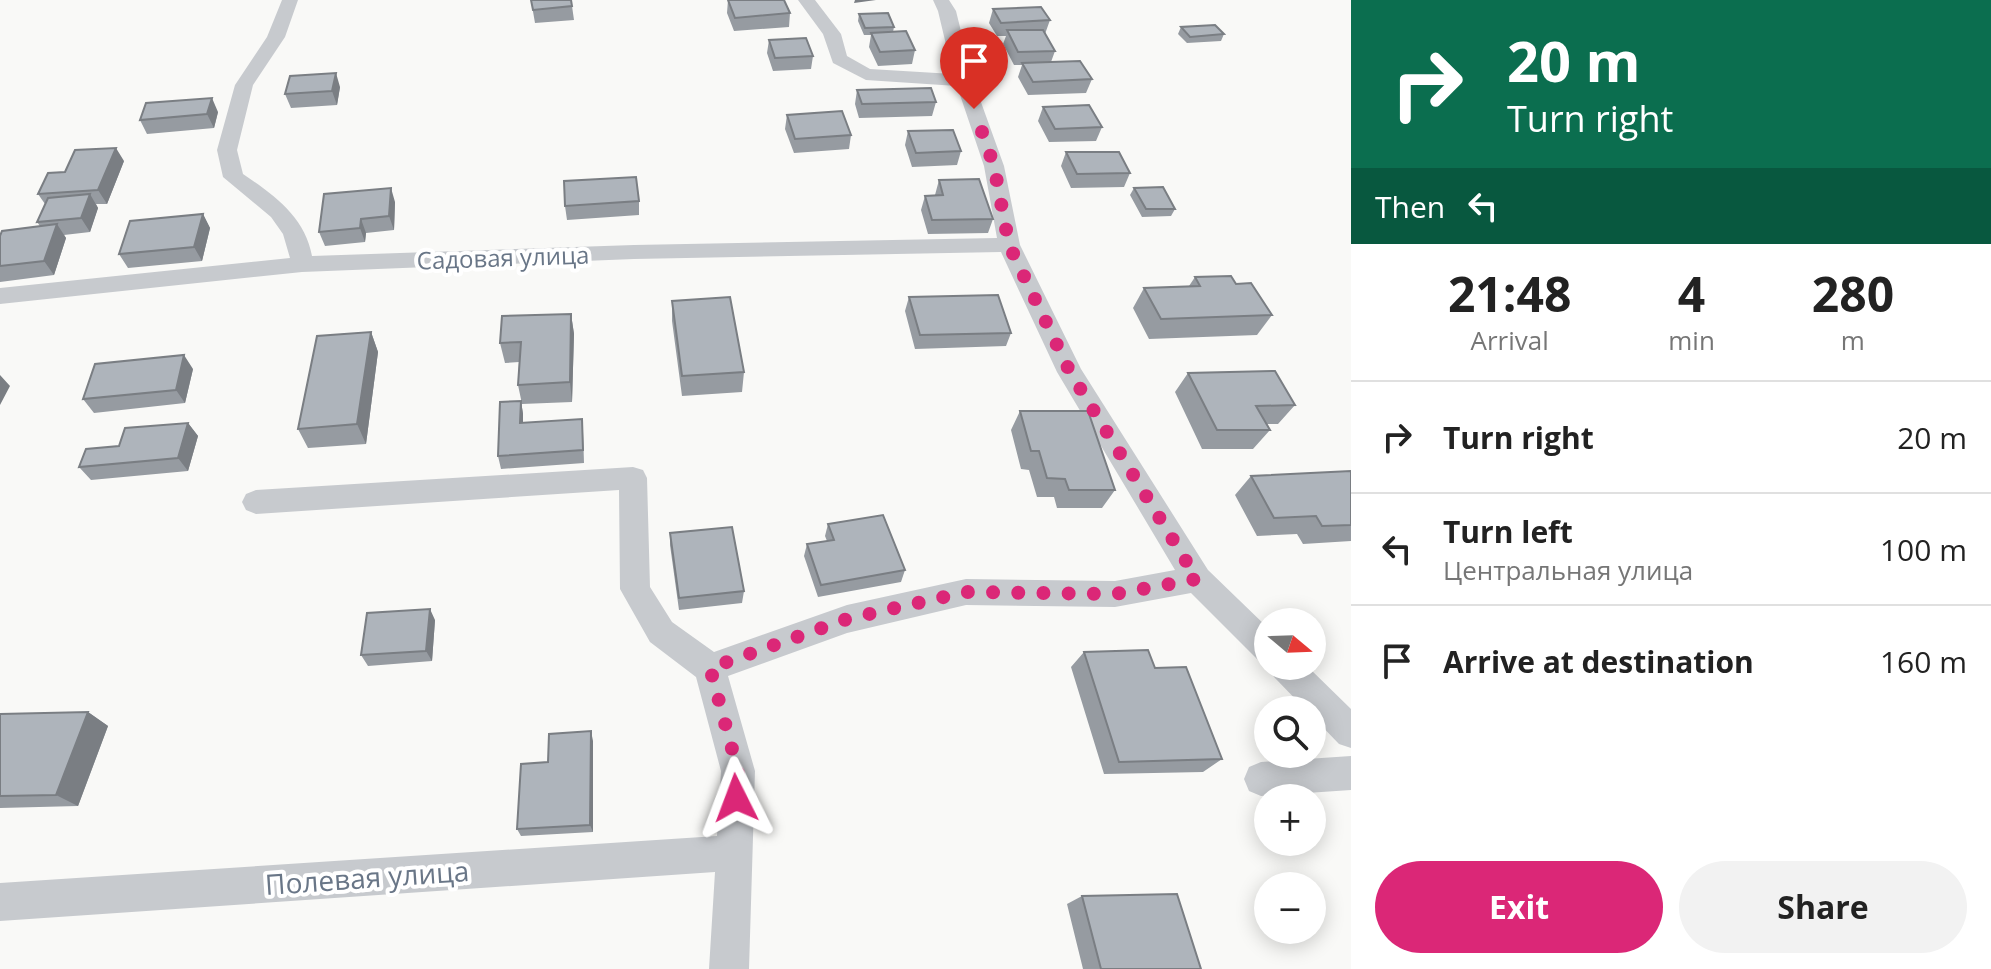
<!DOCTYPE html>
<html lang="en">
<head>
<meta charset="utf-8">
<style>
	body { margin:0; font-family:"Open Sans",sans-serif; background:#f2f2f2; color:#222; height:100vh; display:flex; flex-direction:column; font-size:30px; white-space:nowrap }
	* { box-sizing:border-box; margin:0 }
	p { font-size:26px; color:#767676 }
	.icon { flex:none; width:44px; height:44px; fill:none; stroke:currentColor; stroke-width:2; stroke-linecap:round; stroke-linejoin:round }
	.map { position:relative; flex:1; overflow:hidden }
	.panel { display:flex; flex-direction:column; background:#fff; width:640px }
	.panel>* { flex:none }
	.guide { background:#0b6e4f; color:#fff; overflow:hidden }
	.needle { width:52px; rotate:109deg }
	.controls { position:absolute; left:1254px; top:608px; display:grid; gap:16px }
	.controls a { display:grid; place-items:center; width:72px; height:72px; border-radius:50%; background:#fff; box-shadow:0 4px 20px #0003; font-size:40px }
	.pin { position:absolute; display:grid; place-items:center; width:68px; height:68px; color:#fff; margin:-82px -34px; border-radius:50% 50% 50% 0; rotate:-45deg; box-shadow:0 0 8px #0007 }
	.pin .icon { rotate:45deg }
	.me { position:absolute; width:88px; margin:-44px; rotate:357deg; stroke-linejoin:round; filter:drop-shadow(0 0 6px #0008) }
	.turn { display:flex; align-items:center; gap:28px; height:168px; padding:0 24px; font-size:36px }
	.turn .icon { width:104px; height:104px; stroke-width:2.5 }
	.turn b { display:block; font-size:56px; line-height:68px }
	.then { display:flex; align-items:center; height:76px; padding:0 24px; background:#0003; gap:16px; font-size:30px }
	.eta { display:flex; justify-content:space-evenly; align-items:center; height:136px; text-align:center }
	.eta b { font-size:48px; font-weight:700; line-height:56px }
	.button { display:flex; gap:16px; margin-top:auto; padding:16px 24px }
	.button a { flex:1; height:92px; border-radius:48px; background:#db2777; color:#fff; font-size:32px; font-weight:700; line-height:92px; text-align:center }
	.button a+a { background:#f2f2f2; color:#222 }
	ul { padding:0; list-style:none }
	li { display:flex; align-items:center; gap:24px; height:112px; padding:0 24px; border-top:2px solid #e0e0e0 }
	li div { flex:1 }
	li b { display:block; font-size:30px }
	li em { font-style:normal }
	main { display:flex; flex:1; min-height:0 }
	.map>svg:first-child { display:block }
</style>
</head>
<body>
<main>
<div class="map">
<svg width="1351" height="969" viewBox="0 0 1351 969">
	<rect width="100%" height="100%" fill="#f9f9f7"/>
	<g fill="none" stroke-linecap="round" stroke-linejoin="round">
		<path fill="#c7cace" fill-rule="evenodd" d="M282,0H298L285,37L253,85L237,150L243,174C274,195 305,217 312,256L634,245L997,238L984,166L957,86L866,80L833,63L823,34L798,0H815L841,34L847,56L870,69L953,74L938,11L933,0H949L956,11L973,80L1004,166L1020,245L1081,369L1208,570L1268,628V664L1257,659L1191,593L1115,607L966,605L847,633L728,676L755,771L749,969H709L715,872L0,921V883L717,836L721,771L696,677L650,642L620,589L619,490L256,514L246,510L242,502L246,494L256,490L633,467L643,470L647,478L650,587L672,622L714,652L847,605L966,579L1115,581L1175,570L1057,372L1001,252L634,259L302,272L0,304V288L290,258L283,234L271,217L223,177L217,150L235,85L267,37Z
			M1269,666H1307L1351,709V748L1339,744L1312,716V710H1306L1274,677Z
			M1351,756V790L1261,796L1249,791L1244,779L1249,767L1261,762Z"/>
	</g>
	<path fill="#969ba1" d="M531,0L572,6L574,20L535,23Z
		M728,0L790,13L789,27L734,31L727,13Z
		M993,9L1050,20L1045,34L1055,51L1051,62L1092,79L1086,93L1028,95L1018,77L1022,65H1014L1003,44L1006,36H997L989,23Z
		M859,14L894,27L893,32L915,50L912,64L878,66L869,47L871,35H864L858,21Z
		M1181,27L1224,34L1221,41L1187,43L1178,34Z
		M769,40L813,56L811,69L773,71L767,53Z
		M340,87L337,105L291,108L285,94Z
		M857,90L936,102L932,116L859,118L855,104Z
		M1043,107L1102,127L1096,141L1049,142L1038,121Z
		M218,112L214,128L147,134L140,120Z
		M787,115L851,135L849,149L794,153L785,129Z
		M908,131L961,151L957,165L912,167L905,145Z
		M1066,152L1130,173L1124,187L1071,188L1061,166Z
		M124,161L107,204H96L98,208L90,232L64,235L66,238L54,275L0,282V236L40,226L37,222L45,204L38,194L65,172Z
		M939,180L993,219L988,233L928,234L921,210L925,196L935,195Z
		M1134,188L1175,209L1171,216L1142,217L1130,195Z
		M639,201V215L567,220L565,206Z
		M395,202L394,230L366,233L365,242L325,246L319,232Z
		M203,214L210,228L202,261L128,268L119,254Z
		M1195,277L1236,284L1272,315L1257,335L1149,339L1133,308L1144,288L1189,286Z
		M909,297L1011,333L1006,346L915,349L905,311Z
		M672,301L744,372L742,392L682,396L672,321Z
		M571,314L574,334L572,402L522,404L518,385L519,362L505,363L500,343Z
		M371,332L378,352L366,444L308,448L298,429Z
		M193,369L185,403L94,413L83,399Z
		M1188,373L1295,405L1278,424H1267L1270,430L1253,449H1202L1175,392Z
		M521,401L523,414V423L583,432L584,463L501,469L498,456Z
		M1020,411L1115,490L1102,508H1057L1054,497H1037L1029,470L1021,469L1011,430Z
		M188,423L198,436L188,471L91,480L79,467L119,446Z
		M1351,471V541L1303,544L1297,534L1257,536L1235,495L1251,476Z
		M828,524L905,570L901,582L818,597L804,556L807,544L827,541L825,536Z
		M670,533L744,591L742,603L679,610L670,545Z
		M435,620L432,661L368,666L361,655Z
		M1084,652L1155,668L1222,759L1203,772L1104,774L1071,667Z
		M88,712L108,726L78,806L0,808V714Z
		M593,741V832L521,836L517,829L548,762Z
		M1082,896L1201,969H1083L1067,904Z"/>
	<path fill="#7a7e83" d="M855,0H876L854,3Z
		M336,73L340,87L337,105L332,91Z
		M212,98L218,112L214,128L207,114Z
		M116,148L124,161L107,204L98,190Z
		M391,188L395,202L394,230L389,216Z
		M90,194L98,208L90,232L81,218Z
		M203,214L210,228L202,261L194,247Z
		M361,219L366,233L365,242L360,228Z
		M57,224L66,238L54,275L44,261Z
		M571,314L574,334L572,402L570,382Z
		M371,332L378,352L366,444L357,424Z
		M184,355L193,369L185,403L176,390Z
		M0,375L10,386L0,405Z
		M521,401L523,414V436L520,423Z
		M188,423L198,436L188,471L178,458Z
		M430,609L435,620L432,661L426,651Z
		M88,712L108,726L78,806L56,795Z
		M591,731L593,741V832L590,825Z"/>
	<path fill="#aeb4bb" stroke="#7a7e83" stroke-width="2" d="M531,0H571L572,6L533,10Z
		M728,0H784L790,13L735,18Z
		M1041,7L1050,20L1001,23L993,9Z
		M888,13L894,27L865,28L859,14Z
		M1215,25L1224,34L1190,37L1181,27Z
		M1007,30H1043L1055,51L1018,52Z
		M906,31L915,50L880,52L871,33Z
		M806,38L813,56L775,58L769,40Z
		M1080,61L1092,79L1033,82L1022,63Z
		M336,73L332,91L285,94L290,76Z
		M931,88L936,102L862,104L857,90Z
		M212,98L207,114L140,120L146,103Z
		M1089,105L1102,127L1055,129L1043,107Z
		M842,111L851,135L795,139L787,115Z
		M953,130L961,151L916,153L908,131Z
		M116,148L98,190L38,194L48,173L65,172L75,150Z
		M1066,152H1119L1130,173L1077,174Z
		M636,177L639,201L565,206L564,181Z
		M979,179L993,219L932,220L925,196L943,195L939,180Z
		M1163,187L1175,209H1146L1134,188Z
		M391,188L389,216L361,219L360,228L319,232L324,194Z
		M90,194L81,218L37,222L48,198Z
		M203,214L194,247L119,254L130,221Z
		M57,224L44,261L0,266V236L2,231Z
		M1231,276L1236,284L1251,283L1272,315L1161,319L1144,288L1200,286L1195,277Z
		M998,295L1011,333L920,335L909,297Z
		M730,297L744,372L682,376L672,301Z
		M571,314L570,382L518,385L521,342L500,343L502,316Z
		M371,332L357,424L298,429L317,336Z
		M184,355L176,390L83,399L95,364Z
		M1275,371L1295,405L1256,406L1270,430H1217L1188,373Z
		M521,401L520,423L582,419L583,450L498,456L500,402Z
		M1020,411H1088L1115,490H1069L1065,479L1047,478L1039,451H1031Z
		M188,423L178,458L79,467L86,449L119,446L125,428Z
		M1351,471V525L1322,526L1316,516L1274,518L1251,476Z
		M883,515L905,570L821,585L807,544L834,540L828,524Z
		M732,527L744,591L679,598L670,533Z
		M430,609L426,651L361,655L367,613Z
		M1148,650L1155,668L1186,667L1222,759L1119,762L1084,652Z
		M88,712L56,795L0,796V714Z
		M591,731L590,825L517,829L521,764L548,762L549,734Z
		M1177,894L1201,969H1101L1082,896Z"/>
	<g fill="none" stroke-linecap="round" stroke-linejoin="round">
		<path stroke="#db2777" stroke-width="14" stroke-dasharray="0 25.2" d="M736,798L738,771L710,668L847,619L966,592L1115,594L1197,579L1070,372L1009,245L994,166L974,109"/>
	</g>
	<g text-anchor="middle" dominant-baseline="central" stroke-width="8" stroke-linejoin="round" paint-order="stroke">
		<g font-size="24" fill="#697687" stroke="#fff">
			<text transform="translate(503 257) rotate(-2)">Садовая улица</text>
		</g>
		<g font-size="28" fill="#697687" stroke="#fff">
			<text transform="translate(367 877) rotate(-4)">Полевая улица</text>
		</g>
	</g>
</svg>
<div class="controls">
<a><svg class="needle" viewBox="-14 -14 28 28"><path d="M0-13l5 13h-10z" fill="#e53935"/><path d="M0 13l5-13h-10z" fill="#767676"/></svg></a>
<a><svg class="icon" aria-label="search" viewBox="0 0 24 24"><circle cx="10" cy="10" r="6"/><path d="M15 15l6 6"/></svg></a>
<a>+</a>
<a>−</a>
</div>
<div class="pin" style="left:974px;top:109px;background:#d93025"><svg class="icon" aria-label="arrive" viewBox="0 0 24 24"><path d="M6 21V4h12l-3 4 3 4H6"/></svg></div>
<svg class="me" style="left:736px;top:798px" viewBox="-20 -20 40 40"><path d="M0-17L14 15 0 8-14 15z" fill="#db2777" stroke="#fff" stroke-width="4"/></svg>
</div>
<section class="panel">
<div class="guide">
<div class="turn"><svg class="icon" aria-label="right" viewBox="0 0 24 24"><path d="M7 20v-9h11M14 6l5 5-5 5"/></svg><div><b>20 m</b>Turn right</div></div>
<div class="then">Then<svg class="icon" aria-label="left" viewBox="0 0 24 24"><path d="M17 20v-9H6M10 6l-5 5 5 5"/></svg></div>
</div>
<div class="eta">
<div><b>21:48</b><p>Arrival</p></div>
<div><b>4</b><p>min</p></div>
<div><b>280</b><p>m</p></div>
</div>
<ul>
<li><svg class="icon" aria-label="right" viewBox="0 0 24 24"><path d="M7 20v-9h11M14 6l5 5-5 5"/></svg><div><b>Turn right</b></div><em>20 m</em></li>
<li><svg class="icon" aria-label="left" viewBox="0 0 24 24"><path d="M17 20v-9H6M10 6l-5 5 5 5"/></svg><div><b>Turn left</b><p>Центральная улица</p></div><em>100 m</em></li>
<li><svg class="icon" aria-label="arrive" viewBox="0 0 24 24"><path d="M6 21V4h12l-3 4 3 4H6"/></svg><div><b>Arrive at destination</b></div><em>160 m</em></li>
</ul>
<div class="button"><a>Exit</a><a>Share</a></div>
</section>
</main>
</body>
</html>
